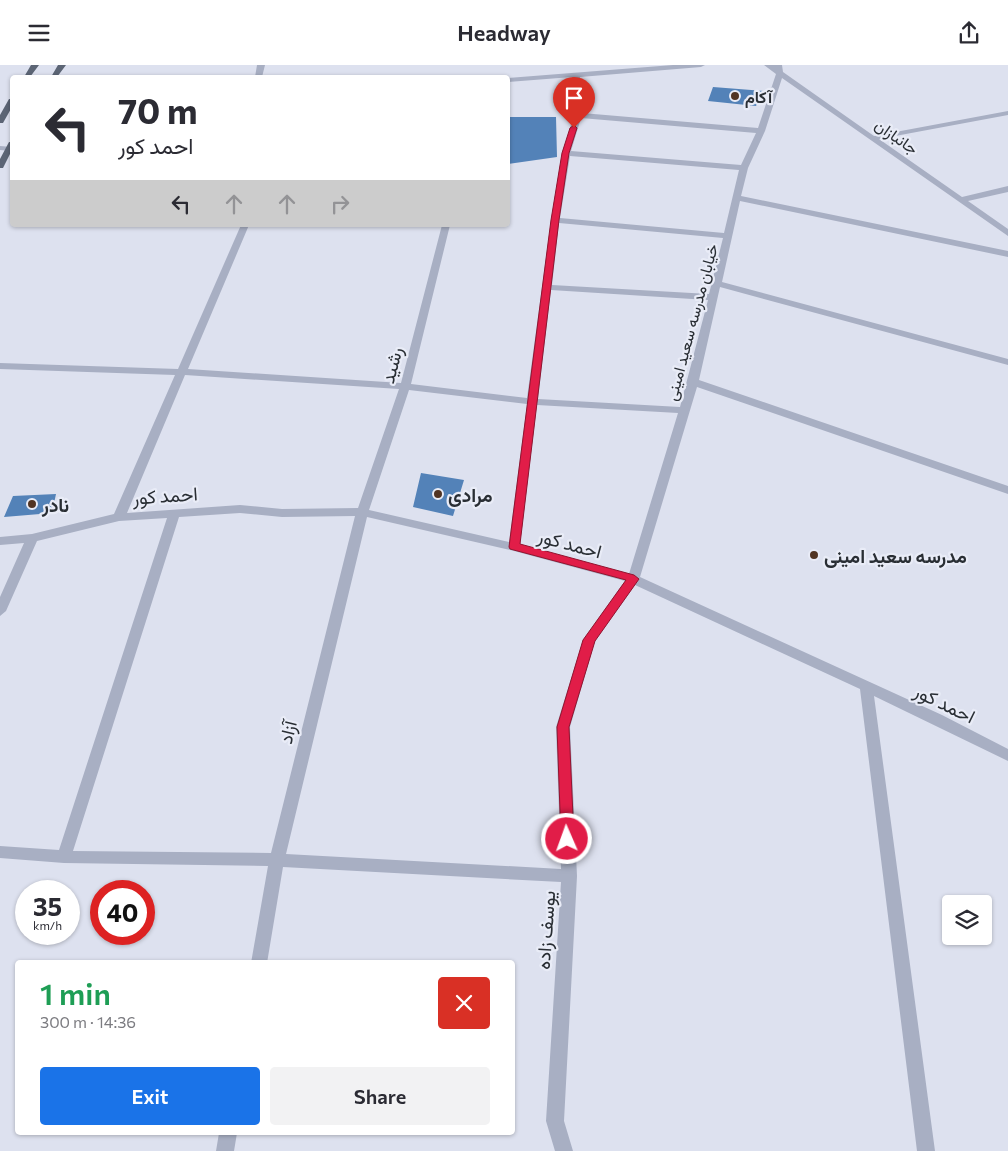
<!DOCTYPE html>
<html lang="en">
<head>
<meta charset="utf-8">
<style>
	body { margin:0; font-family:Commissioner,Vazirmatn,sans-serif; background:#f2f2f3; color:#2b2b33; height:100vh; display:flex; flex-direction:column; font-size:19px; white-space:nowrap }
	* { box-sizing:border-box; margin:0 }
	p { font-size:16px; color:#7c7c81 }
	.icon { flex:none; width:28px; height:28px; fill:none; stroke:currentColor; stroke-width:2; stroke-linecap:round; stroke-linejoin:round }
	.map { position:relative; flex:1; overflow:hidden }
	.panel { position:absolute; left:15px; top:895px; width:500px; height:175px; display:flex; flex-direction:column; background:#fff; border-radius:5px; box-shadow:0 1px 4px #0004 }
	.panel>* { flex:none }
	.top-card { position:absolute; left:10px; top:10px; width:500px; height:152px; border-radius:5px; box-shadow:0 1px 4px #0004; background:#fff; color:#2b2b33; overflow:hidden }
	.controls { position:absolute; left:942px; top:830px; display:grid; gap:10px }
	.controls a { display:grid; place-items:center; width:50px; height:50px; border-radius:5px; background:#fff; box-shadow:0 1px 4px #0004; font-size:25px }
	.speed { position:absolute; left:15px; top:815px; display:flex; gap:10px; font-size:25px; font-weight:700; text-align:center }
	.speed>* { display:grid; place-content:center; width:65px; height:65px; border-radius:50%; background:#fff; box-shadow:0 1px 4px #0004; line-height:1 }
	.speed small { font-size:12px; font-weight:400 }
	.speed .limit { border:8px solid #d22; background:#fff; color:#111 }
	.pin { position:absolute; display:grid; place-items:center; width:42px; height:42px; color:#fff; margin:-51px -21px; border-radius:50% 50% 50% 0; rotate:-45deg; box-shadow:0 0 5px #0007 }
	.pin .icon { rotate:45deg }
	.me { position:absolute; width:55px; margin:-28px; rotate:358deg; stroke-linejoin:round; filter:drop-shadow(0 0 4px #0008) }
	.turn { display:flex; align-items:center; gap:18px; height:105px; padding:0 25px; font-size:22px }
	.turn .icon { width:65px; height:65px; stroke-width:2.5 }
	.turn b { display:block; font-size:35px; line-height:42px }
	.lanes { display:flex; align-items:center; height:48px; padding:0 25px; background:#0003; justify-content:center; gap:25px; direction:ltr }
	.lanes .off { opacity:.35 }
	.round { display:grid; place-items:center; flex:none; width:52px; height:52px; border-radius:5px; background:#f2f2f3 }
	.overview { display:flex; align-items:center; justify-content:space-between; height:85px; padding:0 25px }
	h1 { font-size:30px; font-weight:600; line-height:38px; color:#1e9e55 }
	.cta { display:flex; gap:10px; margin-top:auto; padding:10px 25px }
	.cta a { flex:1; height:58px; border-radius:5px; background:#1a73e8; color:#fff; font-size:20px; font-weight:600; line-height:58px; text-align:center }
	.cta a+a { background:#f2f2f3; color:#2b2b33 }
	header { display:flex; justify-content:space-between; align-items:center; height:65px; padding:0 25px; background:#fff; font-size:22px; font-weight:600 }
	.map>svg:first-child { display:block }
</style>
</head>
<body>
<header><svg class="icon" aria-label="menu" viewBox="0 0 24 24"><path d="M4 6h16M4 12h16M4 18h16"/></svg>Headway<svg class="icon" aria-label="share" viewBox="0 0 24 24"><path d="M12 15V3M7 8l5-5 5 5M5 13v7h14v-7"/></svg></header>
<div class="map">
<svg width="1008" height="1086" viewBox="0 0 1008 1086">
	<rect width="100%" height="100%" fill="#dde1ef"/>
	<path fill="#5382b8" d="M713,22L764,26L756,41L708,36Z
		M508,52H556L557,92L508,99Z
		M421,408L464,415L453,451L413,442Z
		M56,429L52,448L4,452L13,431Z"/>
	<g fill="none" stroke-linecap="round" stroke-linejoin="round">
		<path fill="#a8afc3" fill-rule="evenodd" d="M257,0H265L262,12H255Z
			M673,0H705L701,2L580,12L582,48L758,63L776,9L764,0H782L783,7L874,71L1008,46V50L879,74L962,132L1008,121V127L968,136L1008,164V171L782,13L765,66L748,103L741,131L1008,186V192L740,136L722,217L1008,294V300L720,222L699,315L1008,421V429L697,322L640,512L942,650L1008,684V696L874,631L935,1086H917L860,624L635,520L595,576L570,662L577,811L564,1056L573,1086H555L546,1056L561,817L283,802L267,898H251L268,801L64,798L0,793V781L59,785L167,453L119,456L37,476L6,546L0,551V532L24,478L0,480V472L32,469L114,449L175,310L0,304V298L178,304L241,160H249L188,304L401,318L442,160H450L411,319L527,333L551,155L562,88L574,50L572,12L508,17V13ZM581,53L756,68L741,100L571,86ZM570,91L739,105L724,168L560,153ZM559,158L723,173L709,229L552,220ZM551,225L708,235L680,342L538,334ZM185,310L399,324L358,443L282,444L240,440L127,448ZM409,325L527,339L509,477L369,445ZM537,340L678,348L629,509L520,480ZM240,448L282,452L355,451L271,788L73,786L179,452ZM367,452L514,486L625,516L583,575L556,662L561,804L286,789Z
			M0,81L12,82V86L0,85Z
			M219,1068H237L234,1086H216Z"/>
		<path fill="#5c6575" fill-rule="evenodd" d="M31,0H39L30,12H24Z
			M58,0H66L57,12H51Z
			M9,34H12V42L3,58H0V50Z
			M9,77H12V85L3,103H0V94Z"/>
	</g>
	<path fill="#e11d48" stroke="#92132f" d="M574,60L577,63L569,88L559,155L520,479L634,510L639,514L595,576L569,662L574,774L572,778H563L561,774L557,662L583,575L626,515L510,484L509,482L551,155L562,88L570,63Z"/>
	<g fill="#513423" stroke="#e9ecf7" stroke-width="2">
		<circle cx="735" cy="31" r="5"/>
		<circle cx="438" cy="429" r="5"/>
		<circle cx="32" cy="439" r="5"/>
		<circle cx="814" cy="490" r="5"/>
	</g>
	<g text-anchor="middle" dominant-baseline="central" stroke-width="4.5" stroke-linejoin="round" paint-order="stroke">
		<g font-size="16" font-weight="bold" fill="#292e34" stroke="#e9ecf7" text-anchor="start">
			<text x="745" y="31">آکام</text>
		</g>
		<g font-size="16" fill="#292e34" stroke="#e9ecf7">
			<text transform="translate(897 71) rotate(35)">جانبازان</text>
			<text transform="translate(691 257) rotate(-75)">خیابان مدرسه سعید امینی</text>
		</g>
		<g font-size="19" fill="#292e34" stroke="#e9ecf7">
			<text transform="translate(391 300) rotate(-75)">رشید</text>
			<text transform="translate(165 430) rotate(-4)">احمد کور</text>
			<text transform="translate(570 478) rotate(15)">احمد کور</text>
			<text transform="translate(945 638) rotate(26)">احمد کور</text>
			<text transform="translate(287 667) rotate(-76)">آزاد</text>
			<text transform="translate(545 865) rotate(-86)">یوسف زاده</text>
		</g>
		<g font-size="19" font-weight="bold" fill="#292e34" stroke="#e9ecf7" text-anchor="start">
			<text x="448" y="429">مرادی</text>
			<text x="42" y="439">نادر</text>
			<text x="824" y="490">مدرسه سعید امینی</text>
		</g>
	</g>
</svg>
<div class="controls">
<a><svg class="icon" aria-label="layers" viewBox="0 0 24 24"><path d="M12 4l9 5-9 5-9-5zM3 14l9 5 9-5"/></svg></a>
</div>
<div class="speed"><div>35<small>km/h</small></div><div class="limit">40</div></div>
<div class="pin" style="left:574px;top:63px;background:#d93025"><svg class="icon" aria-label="arrive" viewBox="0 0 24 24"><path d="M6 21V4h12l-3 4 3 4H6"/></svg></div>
<svg class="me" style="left:567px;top:774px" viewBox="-20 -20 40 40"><circle r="17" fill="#e11d48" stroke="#fff" stroke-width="3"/><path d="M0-11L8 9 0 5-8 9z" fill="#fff"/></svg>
<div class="top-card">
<div class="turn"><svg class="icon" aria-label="left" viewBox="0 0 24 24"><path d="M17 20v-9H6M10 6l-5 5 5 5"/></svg><div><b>70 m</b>احمد کور</div></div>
<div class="lanes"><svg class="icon" aria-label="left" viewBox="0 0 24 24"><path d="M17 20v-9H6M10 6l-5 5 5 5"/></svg><svg class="icon off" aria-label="ahead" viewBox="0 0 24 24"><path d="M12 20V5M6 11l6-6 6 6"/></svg><svg class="icon off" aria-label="ahead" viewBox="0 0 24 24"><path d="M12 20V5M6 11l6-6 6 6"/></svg><svg class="icon off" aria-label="right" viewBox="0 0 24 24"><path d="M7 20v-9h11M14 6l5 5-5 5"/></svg></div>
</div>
<section class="panel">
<div class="overview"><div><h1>1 min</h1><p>300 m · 14:36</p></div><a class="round" style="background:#d93025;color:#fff"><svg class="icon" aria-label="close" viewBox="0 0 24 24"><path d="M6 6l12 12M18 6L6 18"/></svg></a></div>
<div class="cta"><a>Exit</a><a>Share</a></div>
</section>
</div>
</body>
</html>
